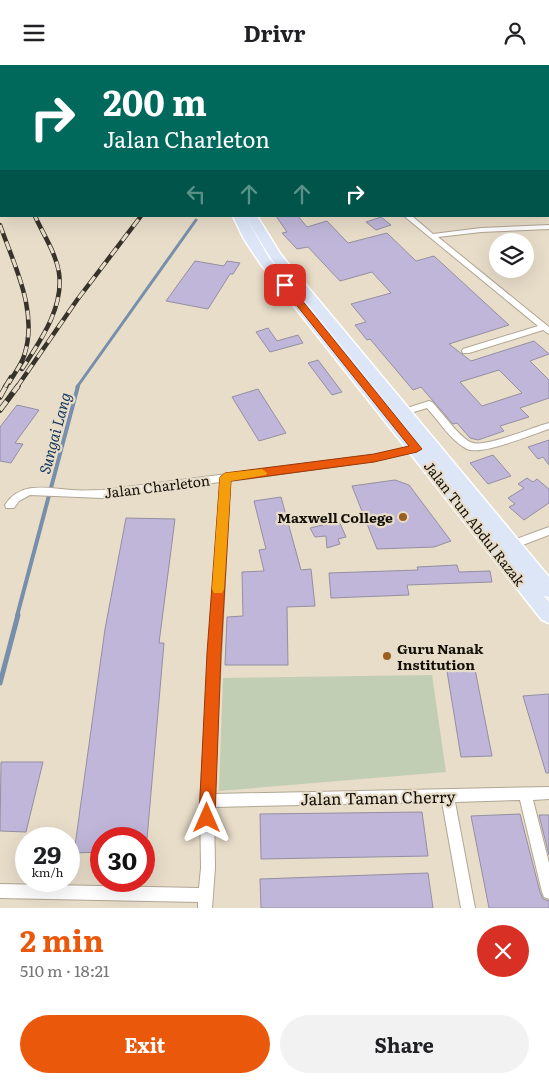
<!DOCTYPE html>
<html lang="en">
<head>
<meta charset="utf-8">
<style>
	body { margin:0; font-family:Literata,serif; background:#f2f2f2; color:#202124; height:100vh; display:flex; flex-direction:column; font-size:19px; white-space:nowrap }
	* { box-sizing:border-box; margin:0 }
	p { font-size:16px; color:#757577 }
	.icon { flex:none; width:28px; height:28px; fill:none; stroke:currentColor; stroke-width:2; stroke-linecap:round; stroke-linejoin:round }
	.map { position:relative; height:843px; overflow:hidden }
	.drawer { display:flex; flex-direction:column; background:#fff; flex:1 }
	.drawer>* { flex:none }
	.banner { position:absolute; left:0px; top:0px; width:550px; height:152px; box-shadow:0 5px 20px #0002; background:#00695c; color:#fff; overflow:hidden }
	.buttons { position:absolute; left:489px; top:168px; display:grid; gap:10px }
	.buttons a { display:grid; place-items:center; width:45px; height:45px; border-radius:50%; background:#fff; box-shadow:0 5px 20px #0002; font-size:25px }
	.speed { position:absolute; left:15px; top:762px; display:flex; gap:10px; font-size:25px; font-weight:700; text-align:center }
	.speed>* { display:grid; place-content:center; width:65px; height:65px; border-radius:50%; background:#fff; box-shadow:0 5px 20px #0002; line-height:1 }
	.speed small { font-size:12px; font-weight:400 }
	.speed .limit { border:8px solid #d22; background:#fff; color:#111 }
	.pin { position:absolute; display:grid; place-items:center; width:42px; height:42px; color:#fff; margin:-21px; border-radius:10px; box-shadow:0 2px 8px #0006 }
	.me { position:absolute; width:55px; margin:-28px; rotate:0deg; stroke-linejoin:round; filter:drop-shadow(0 0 4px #0008) }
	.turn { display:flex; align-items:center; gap:18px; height:105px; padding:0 20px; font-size:22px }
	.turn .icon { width:65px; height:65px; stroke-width:2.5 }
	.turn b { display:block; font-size:35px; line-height:42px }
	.lanes { display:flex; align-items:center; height:48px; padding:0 20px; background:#0003; justify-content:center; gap:25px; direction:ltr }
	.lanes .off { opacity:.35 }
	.round { display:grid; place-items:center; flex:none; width:52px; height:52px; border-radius:26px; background:#f2f2f2 }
	.overview { display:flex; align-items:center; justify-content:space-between; height:85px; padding:0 20px }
	h1 { font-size:30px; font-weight:700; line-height:38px; color:#ea580c }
	.action { display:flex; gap:10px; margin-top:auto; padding:10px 20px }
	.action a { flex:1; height:58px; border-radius:30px; background:#ea580c; color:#fff; font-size:20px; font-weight:700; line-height:58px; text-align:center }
	.action a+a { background:#f2f2f2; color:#202124 }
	header { display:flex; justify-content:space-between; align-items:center; height:65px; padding:0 20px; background:#fff; font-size:22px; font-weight:700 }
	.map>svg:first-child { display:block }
</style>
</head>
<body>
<header><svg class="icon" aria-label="menu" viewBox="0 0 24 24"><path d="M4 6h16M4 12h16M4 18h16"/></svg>Drivr<svg class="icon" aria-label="person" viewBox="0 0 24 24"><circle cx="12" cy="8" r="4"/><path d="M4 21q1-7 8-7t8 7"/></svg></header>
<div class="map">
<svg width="549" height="843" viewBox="0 0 549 843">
	<rect width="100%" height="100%" fill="#e8ddc9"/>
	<path fill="#c2ceb4" d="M432,610L446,707L219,726L223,613Z"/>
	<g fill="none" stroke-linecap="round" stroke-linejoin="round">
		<path stroke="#788fac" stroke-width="2.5" d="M253,1L256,0"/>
		<path stroke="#788fac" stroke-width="3" d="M77,322L196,155"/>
		<path stroke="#788fac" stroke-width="4" d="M17,551L78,321"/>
		<path stroke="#788fac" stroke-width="5" d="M0,618L18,550"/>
	</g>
	<path fill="#c0b6d9" stroke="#948fa2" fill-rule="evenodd" d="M276,151H298L307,162L327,156L348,178L387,168L416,196L434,191L509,260L449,279L471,296L534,276L549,289L530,296L549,315V333L520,343L529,352L500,361L504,366L478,375L470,373L457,358L453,359L421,322L413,325L370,274L367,275L355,260L366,257L351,239L391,228L372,207L340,216L308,182L297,184L282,168L287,167ZM499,305L522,328L482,341L460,317Z
		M381,152L391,160L376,165L366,157Z
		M195,196L224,201L227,196L240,198L233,209H230L208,244L166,236Z
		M268,263L277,276L298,270L303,278L270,287L256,267Z
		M318,295L342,327L332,330L308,298Z
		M258,324L286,368L259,376L232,332Z
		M17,340L39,345L15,378L23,379L11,398L0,396V362Z
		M549,375V400L543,392L538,394L528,382Z
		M493,390L511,411L488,419L470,398Z
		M527,413L533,417L537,414L549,424V438L524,455L509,442L515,439L508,433L524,423L518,419Z
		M395,415L409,420L451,476L434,482L377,484L352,421Z
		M281,432L301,505L311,504L315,541L287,542L288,600H225L227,552L243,551L242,507L264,506L259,485L266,484L254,436Z
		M126,453L175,454L159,578H164L147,774H101V787L74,788L105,564Z
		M339,456L346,472L338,474L340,479L327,483L326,471L315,472L310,463Z
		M457,500L459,507L490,506L492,517L407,520L409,530L331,533L329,508L418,505L417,502Z
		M474,599L492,691L461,692L446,600Z
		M549,629V708H546L523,631Z
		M1,697H43L26,767L0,766Z
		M422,747L428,791L261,794L260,749Z
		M520,749L540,827L543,834L549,836V843H489L471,751Z
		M539,750H549V790Z
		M428,808L433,843H261L260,814Z"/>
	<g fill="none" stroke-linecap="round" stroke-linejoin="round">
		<defs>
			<path id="minor" d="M404,151H412L433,169L481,163L549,160V164L481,167L438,172L549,262V269L543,265L469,288H463L462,286L463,284L538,261Z
				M429,336L432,337C441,346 462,376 473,378C487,382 533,362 549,358V364C534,369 480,391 467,384C451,376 439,356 427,343L404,350L399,347L401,345Z
				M420,380L425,383L423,385L374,396L230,416L214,729L549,722V734L533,735L549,798V834L544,832L542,827L520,735L455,737L475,843H461L442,737L214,742L215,803L212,843H198V837L0,833V819L199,823L201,803L200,736L220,417L103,433L30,430L19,436L14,443H6L5,440C20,416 47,423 71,425C82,426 92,425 103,425L374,390Z
				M549,462V470L512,484L508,483L507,480L508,477Z"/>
			<path id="tertiary" d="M0,67H1V71H0Z"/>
			<path id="primary" d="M210,0H225V1H210Z
				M233,151H245L269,193L423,382L272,195L245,151H257L281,190L549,512V532L544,531L549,537V558L542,555L260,198L244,174Z"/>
		</defs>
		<use href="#minor" stroke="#b1a693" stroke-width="2"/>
		<use href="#tertiary" stroke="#b1a693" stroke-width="3"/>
		<use href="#primary" stroke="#fff" stroke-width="3"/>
		<use href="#minor" fill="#fff" fill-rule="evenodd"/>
		<use href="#tertiary" fill="#fff" fill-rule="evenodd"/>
		<use href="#primary" fill="#dce6f7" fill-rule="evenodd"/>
		<defs>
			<path id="rail-far1" d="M0,160C14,200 39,247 24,291C21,300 14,309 9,318
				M22,304C40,276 64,243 59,208C56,188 43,169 35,151
				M5,322L11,312
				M17,322L77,235L141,151"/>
			<path id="rail" d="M0,332L6,321
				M0,345L18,321"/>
		</defs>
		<use href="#rail-far1" stroke="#38332a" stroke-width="4.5"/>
		<use href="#rail" stroke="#38332a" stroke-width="5.5"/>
		<use href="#rail-far1" stroke="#e8ddc9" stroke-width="3" stroke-dasharray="9" stroke-linecap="butt"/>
		<use href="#rail" stroke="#e8ddc9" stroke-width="4" stroke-dasharray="11" stroke-linecap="butt"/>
	</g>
	<path fill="#ea580c" stroke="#983908" d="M285,217L288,218L422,384L417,387L374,397L231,416L221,588L215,753L212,758L207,760L202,758L199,753L207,588L220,412L225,408L374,389L409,381L282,222L280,220Z"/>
	<path fill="#f59e0b" d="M262,404L267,408L266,410L231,416L224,524L222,528H214L212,524L220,412L225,408Z"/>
	<g fill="#9a5f20" stroke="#e8ddc9" stroke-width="2">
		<circle cx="403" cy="452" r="5"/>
		<circle cx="387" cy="591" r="5"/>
	</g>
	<g text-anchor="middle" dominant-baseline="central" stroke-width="4.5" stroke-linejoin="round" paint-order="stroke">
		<g font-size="14" fill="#141009" stroke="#e8ddc9">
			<text transform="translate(157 421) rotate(-7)">Jalan Charleton</text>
			<text transform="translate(475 458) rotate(52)">Jalan Tun Abdul Razak</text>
		</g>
		<g font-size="14" font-weight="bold" fill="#141009" stroke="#e8ddc9" text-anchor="end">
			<text x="393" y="452">Maxwell College</text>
			<text x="397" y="583" text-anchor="start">Guru Nanak<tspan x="397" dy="16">Institution</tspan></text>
		</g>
		<g font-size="15" font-style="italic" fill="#10345b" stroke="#e8ddc9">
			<text transform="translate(54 368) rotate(-75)">Sungai Lang</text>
		</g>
		<g font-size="16" fill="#141009" stroke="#e8ddc9">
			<text transform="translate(378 732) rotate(-1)">Jalan Taman Cherry</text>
		</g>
	</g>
</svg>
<div class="buttons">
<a><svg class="icon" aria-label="layers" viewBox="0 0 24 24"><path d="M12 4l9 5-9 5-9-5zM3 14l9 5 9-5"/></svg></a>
</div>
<div class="speed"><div>29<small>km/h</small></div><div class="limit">30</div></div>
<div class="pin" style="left:285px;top:220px;background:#d93025"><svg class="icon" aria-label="arrive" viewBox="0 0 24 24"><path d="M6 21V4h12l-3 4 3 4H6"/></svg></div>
<svg class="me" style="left:207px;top:753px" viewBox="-20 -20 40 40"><path d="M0-17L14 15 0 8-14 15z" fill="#ea580c" stroke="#fff" stroke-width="4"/></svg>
<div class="banner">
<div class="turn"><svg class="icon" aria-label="right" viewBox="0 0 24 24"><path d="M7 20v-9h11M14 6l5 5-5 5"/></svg><div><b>200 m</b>Jalan Charleton</div></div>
<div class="lanes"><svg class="icon off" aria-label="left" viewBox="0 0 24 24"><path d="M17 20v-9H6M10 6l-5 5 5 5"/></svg><svg class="icon off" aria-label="ahead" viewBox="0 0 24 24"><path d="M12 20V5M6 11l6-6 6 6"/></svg><svg class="icon off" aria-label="ahead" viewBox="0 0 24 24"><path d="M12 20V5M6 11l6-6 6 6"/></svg><svg class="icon" aria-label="right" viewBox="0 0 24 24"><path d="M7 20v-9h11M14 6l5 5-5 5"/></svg></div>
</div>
</div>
<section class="drawer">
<div class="overview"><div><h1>2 min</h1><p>510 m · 18:21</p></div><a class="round" style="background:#d93025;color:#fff"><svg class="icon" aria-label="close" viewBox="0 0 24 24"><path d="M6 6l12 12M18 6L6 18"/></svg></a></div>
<div class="action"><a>Exit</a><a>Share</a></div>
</section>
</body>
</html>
